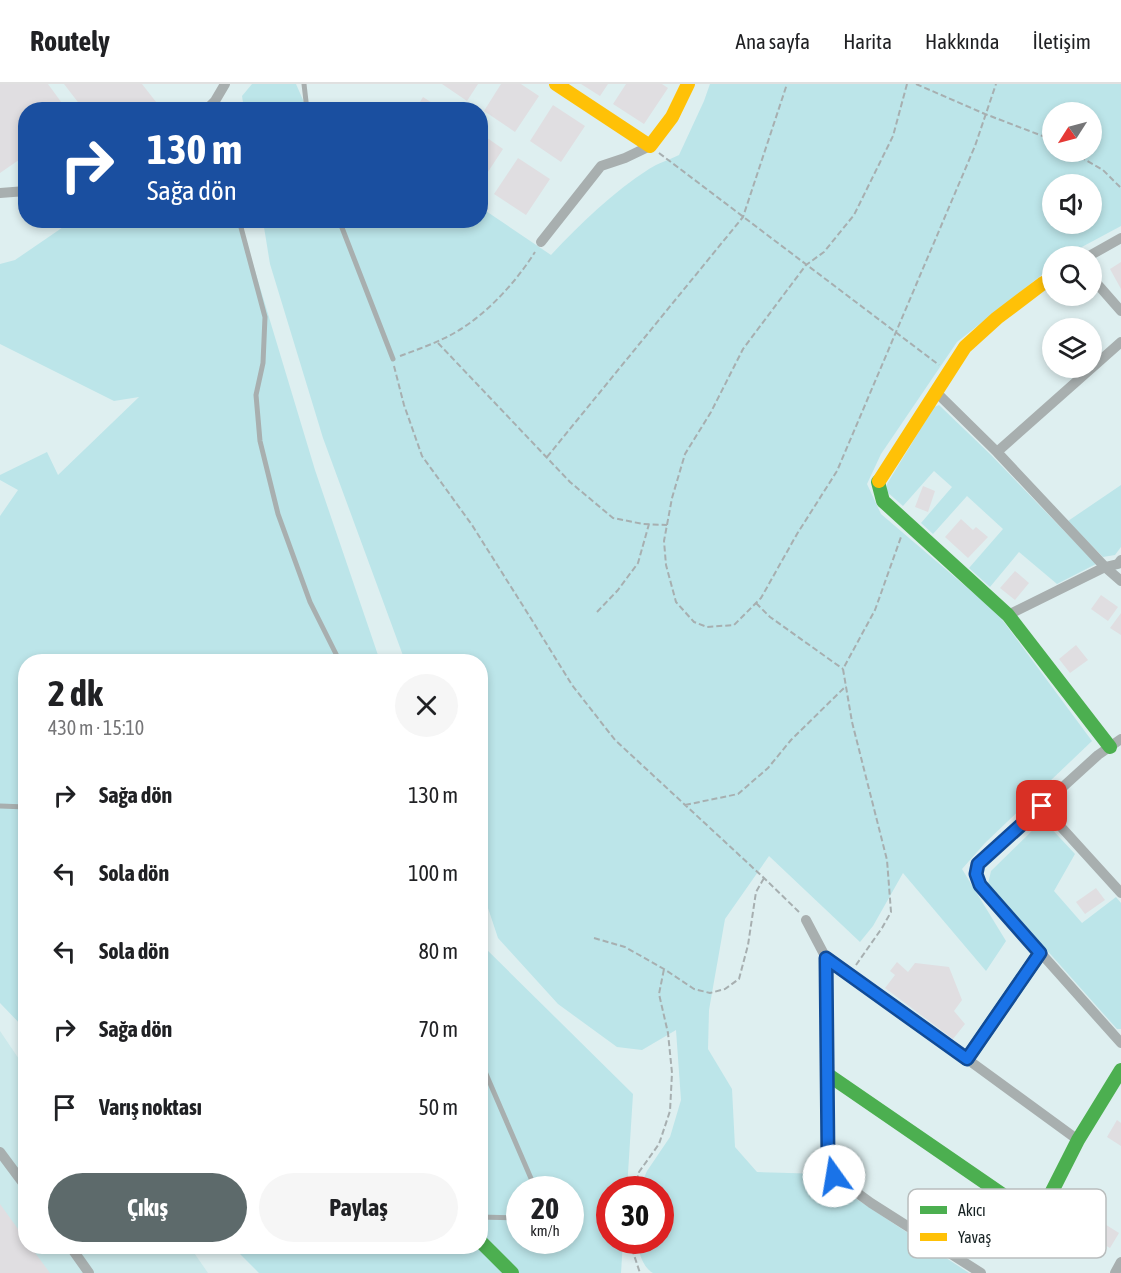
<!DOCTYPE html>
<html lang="tr">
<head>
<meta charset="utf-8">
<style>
	body { margin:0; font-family:"Asap Condensed",sans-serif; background:#f6f6f6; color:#202124; height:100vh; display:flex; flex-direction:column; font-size:22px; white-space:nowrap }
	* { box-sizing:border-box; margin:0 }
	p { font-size:20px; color:#757577 }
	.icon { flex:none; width:33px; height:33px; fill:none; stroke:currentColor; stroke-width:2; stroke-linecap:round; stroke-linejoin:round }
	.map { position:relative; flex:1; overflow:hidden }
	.drawer { position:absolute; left:18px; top:570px; width:470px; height:600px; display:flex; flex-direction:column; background:#fff; border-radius:24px; box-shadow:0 3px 9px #0003 }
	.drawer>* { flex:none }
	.banner { position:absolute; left:18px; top:18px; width:470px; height:126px; border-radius:24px; box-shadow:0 3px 9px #0003; background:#1a4fa0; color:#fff; overflow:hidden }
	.needle { width:39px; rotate:234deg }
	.controls { position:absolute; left:1042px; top:18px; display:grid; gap:12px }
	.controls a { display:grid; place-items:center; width:60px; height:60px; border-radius:50%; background:#fff; box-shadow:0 3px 9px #0003; font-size:30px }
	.speed { position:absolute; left:506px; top:1092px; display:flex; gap:12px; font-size:30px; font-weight:700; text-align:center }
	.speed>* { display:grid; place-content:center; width:78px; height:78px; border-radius:50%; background:#fff; box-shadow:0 3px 9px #0003; line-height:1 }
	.speed small { font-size:15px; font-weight:400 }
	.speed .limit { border:9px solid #d22; background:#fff; color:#111 }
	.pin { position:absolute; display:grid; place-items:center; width:51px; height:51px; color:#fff; margin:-26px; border-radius:12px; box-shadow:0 3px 9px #0006 }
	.me { position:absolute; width:66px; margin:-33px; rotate:347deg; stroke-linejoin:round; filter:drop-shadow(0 0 4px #0008) }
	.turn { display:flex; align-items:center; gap:21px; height:126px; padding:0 30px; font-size:27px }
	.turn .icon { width:78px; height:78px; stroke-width:2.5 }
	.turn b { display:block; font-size:42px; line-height:51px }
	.round { display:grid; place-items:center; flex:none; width:63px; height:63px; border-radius:32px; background:#f6f6f6 }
	.head { display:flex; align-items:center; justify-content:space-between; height:102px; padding:0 30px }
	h1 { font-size:36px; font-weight:700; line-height:45px }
	.action { display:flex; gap:12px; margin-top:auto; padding:12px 30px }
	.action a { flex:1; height:69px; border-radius:36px; background:#5d6a6b; color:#fff; font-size:24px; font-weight:700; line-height:69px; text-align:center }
	.action a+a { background:#f6f6f6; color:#202124 }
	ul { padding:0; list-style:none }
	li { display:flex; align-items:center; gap:18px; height:78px; padding:0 30px }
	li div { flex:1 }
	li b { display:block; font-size:22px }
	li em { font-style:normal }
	header { display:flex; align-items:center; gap:36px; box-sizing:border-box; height:84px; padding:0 30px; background:#fff; border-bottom:2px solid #e0e0e0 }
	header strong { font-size:28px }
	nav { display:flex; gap:33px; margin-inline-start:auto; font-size:21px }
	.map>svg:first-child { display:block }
</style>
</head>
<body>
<header>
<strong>Routely</strong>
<nav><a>Ana sayfa</a><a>Harita</a><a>Hakkında</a><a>İletişim</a></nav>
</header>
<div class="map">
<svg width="1121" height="1189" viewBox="0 0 1121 1189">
	<rect width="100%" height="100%" fill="#deeff0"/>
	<path fill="#cbe9eb" d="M0,947L25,984L26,1162L190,1163L208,1189H0Z"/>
	<path fill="#bce5e9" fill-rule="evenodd" d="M252,0H296L307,25H244L242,12Z
		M710,0H1121V142L1065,172H1053V182L957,258L881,370L867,400L881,430L998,530L1092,657L985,759L962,785L1006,857L986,887L903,789L873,842L860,858L769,772L725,835L709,926L708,965L732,1005L735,1063L757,1088L824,1090L832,1099L969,1189H653C643,1184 638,1167 637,1157L660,1156V1106L639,1105L647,1087L670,1053L681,1016L676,946L642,966L617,963L558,920L498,854L480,800V578L405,577L323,354L270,180L263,137L480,136V123L551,171C580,140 613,108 649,85C658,79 669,76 679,71L704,17ZM1053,28H1092V68H1053ZM1053,100H1092V140H1053Z
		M72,137H240L315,386L380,577L26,578L25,945L0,919V432L18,406L0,396V391L47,368L58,391L139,313L114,317L0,260V180L15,176Z
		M939,321L991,371L1096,480L1057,500L1019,468L990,503L969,484L1003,445L967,412L933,450L921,439L952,403L934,387L903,422L886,407L887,400L934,323Z
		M1121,401V463L1115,471L1103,473L1068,437Z
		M1040,739H1046L1075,770L1054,807L1082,839L1116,813L1121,819V945H1117L988,800L991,787Z
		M480,859L633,1010L627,1105L609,1106V1156L623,1157L621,1189H259L233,1163L480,1162ZM519,1106H570V1156H519Z"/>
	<path fill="#e0dee1" d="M0,0H48L67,26H26V71L0,89Z
		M64,0H142L160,23L158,26H84Z
		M442,0H478L467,17Z
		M501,0H521L539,12L515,48L484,27Z
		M581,0H608L600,12Z
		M626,0H662L668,4L644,40L613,20Z
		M423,13L443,26H415Z
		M553,21L585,42L561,78L530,57Z
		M480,49L503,65L480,100Z
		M518,74L550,95L526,131L494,110Z
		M1121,178V205L1110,185Z
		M923,402L935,407L928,428L915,423Z
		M961,435L973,446L976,443L988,453L968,474L945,453Z
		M1015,487L1029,499L1015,516L1000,504Z
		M1101,511L1118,523L1108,537L1091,525Z
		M1121,529V551L1110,544Z
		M1076,561L1088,576L1070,589L1059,575Z
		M1096,804L1105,816L1085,830L1076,818Z
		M897,878L908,888L915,879L949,883L962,916L954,927L965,940L953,955L885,904L895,891L890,887Z
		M1117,1036L1121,1039V1062L1107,1053Z
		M0,1120L26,1156V1162H30L50,1189H0Z
		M1100,1137L1119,1149L1110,1164L1090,1153Z"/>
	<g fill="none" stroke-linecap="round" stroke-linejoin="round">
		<path stroke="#a7afb0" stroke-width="2" stroke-dasharray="6 3" stroke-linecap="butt" d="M907,0L893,52L854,131L824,168L806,181L743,265L711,328L685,370L672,414L664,457L666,481L676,518L694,538L707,543L734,541L761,514L797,450L837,387L975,62L996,0
			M916,0L985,30L1053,56
			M1072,68L1103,86L1121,104
			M659,69L939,281
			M438,259L570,398L613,434L643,440L667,441
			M400,272C419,265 439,258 456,248C487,230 516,198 535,168
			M394,282L404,321L422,372L472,441L530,533L572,601L615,656L764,794L799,828
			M547,373L743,133L787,0
			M756,519L770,533L843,585
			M597,528L618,506L638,479L649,440
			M685,721L738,710L768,684L791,656L846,602
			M594,854L625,863L664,885L694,905L710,909L725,905L739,895L748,861L756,808L764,794
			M856,881L882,844L891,828L887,776L852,638L843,585L875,526L901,453
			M634,1106L639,1088L659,1060L670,1027L672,989L668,949L659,910L664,885
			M629,1156L640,1189"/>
		<path stroke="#a8afaf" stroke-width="5" d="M304,0L307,26
			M239,136L265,233L263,279L256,311L260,357L278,430L310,518L340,578
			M339,136L393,275
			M0,722L26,723
			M480,976L536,1106
			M480,1133L519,1134"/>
		<path stroke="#a8afaf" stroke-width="10" d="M206,26L215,17L225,0
			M0,109L26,107
			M541,158L601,82L625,74L650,62
			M1089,172L1121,154
			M1092,194L1121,227
			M936,308L997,368L1105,483L1121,497
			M997,368L1121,258
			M1008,531L1105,483L1118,480L1121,476
			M1121,655L1098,671L978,780L976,790L980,801L1121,959
			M1042,722L1121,809
			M806,836L826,874L967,975L1078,1056
			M826,874L828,1075L834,1092L871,1119L981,1189
			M0,1068L26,1103
			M70,1162L89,1189
			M1115,1189L1121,1178"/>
		<path stroke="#4caf50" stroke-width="14" d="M879,397L878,398L883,417L1008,531L1110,663
			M967,975L1040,869
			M827,990L1038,1135L1078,1056L1121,986
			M480,1157L512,1189"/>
		<path stroke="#ffc107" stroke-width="14" d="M556,0L650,62L672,33L688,0
			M879,397L965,263L997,234L1042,200L1053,194"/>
	</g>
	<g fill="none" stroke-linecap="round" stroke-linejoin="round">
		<defs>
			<path id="route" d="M834,1092L828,1076L826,874L967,975L1040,869L980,801L976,790L978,780L1042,722"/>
		</defs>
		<use href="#route" stroke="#114b97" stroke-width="15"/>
		<use href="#route" stroke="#1a73e8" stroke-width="10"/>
	</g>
	<rect x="908" y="1105" width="198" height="69" rx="9" fill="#fff" stroke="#b9bdbd" stroke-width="1.5"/>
	<rect x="920" y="1122" width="27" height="8" fill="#4caf50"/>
	<rect x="920" y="1149" width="27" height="8" fill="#ffc107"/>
	<g font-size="16" fill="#172223">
		<text x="958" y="1132">Akıcı</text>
		<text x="958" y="1159">Yavaş</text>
	</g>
</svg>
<div class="controls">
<a><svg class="needle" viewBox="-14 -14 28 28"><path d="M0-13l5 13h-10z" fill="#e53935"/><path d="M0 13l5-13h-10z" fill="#757577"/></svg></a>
<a><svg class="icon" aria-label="sound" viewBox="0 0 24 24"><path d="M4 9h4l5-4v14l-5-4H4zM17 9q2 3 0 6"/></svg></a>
<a><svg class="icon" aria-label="search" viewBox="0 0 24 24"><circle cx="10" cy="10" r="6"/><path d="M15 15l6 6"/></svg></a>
<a><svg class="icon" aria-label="layers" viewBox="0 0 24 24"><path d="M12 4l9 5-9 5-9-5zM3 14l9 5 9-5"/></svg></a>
</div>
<div class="speed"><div>20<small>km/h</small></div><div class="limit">30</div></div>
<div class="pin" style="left:1042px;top:722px;background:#d93025"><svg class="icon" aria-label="arrive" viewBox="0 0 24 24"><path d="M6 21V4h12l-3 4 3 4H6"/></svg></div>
<svg class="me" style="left:834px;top:1092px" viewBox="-20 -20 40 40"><circle r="19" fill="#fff"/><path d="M0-13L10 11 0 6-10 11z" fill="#1a73e8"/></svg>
<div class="banner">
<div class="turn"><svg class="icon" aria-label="right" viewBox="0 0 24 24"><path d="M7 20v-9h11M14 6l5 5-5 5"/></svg><div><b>130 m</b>Sağa dön</div></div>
</div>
<section class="drawer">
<div class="head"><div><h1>2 dk</h1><p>430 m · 15:10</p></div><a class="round"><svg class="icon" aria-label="close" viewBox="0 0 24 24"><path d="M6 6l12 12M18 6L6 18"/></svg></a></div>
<ul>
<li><svg class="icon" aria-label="right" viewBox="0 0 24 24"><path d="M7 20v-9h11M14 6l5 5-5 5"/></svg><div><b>Sağa dön</b></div><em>130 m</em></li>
<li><svg class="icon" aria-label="left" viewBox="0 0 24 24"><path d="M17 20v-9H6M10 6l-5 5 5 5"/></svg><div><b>Sola dön</b></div><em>100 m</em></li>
<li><svg class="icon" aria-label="left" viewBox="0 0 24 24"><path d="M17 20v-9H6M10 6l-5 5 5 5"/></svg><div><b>Sola dön</b></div><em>80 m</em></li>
<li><svg class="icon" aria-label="right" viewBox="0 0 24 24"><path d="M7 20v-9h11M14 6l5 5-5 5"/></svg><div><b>Sağa dön</b></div><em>70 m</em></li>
<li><svg class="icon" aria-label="arrive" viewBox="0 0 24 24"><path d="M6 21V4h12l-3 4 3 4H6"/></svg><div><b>Varış noktası</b></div><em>50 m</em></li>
</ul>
<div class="action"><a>Çıkış</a><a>Paylaş</a></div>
</section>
</div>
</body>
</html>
